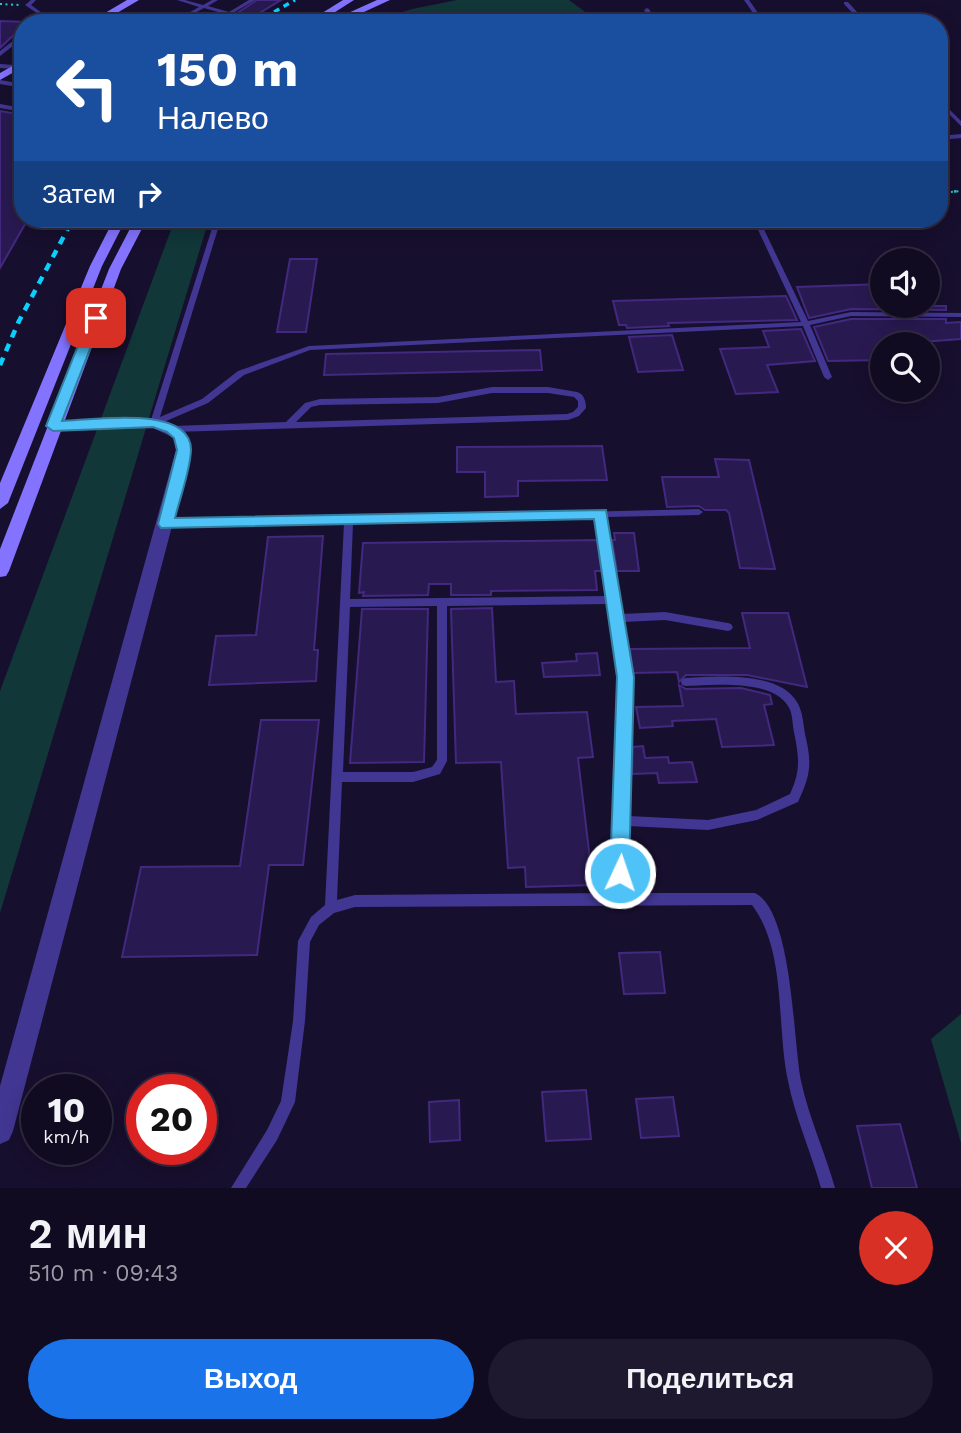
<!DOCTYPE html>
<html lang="ru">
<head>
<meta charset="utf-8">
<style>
	body { margin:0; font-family:"Work Sans",sans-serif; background:#1e192f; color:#f1f3f6; height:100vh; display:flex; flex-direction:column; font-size:26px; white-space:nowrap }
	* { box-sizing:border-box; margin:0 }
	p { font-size:23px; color:#9c9ba5 }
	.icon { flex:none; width:38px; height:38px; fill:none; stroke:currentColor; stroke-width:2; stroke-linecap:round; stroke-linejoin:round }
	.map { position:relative; height:1188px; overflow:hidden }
	.details { display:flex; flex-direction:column; background:#110b22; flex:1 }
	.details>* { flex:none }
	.banner { position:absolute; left:14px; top:14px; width:934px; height:214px; border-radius:28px; box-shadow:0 4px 18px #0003,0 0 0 2px #302b40; background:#1a4fa0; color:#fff; overflow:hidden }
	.tools { position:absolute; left:870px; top:248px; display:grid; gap:14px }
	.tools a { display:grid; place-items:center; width:70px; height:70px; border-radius:50%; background:#110b22; box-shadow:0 4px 18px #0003,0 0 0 2px #302b40; font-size:35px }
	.speed { position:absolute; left:21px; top:1074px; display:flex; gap:14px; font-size:35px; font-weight:700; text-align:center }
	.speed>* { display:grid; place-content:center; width:91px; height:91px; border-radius:50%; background:#110b22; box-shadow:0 4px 18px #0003,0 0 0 2px #302b40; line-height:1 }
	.speed small { font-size:18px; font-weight:400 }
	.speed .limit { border:10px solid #d22; background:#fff; color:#111 }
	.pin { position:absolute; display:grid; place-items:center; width:60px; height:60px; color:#fff; margin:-30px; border-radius:14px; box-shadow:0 4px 10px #0006 }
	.me { position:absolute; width:77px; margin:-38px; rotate:3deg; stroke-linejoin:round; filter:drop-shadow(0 0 5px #0008) }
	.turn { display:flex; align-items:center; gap:24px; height:147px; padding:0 28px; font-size:32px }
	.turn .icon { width:91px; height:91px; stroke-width:2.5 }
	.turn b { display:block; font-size:49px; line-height:60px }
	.then { display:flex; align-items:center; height:66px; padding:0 28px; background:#0003; gap:14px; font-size:26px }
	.round { display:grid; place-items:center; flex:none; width:74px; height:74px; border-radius:37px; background:#1e192f }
	.head { display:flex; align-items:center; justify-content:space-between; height:119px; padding:0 28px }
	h1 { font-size:42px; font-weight:600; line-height:52px }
	.primary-button { display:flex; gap:14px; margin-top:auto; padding:14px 28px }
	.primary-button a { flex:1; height:80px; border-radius:42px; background:#1a73e8; color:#fff; font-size:28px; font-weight:600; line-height:80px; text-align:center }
	.primary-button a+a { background:#1e192f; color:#f1f3f6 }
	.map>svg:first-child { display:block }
</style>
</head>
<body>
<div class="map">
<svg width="961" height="1188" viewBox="0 0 961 1188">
	<rect width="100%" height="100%" fill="#170f2e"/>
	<path fill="#113739" d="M457,0H569L592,17L581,23H369L412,9Z
		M175,219H209L0,913V691Z
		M961,1014V1143L931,1039Z"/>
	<path fill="#291951" stroke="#42297f" stroke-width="2" d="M257,0H281L243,23H222Z
		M0,21L27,22L23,23V26L0,48Z
		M0,111L23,115V219H28L0,268Z
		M290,259H317L306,332H277Z
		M882,284V306H946V310L851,309L809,318L797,287Z
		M786,296L797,320L668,323L669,326L627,328L626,325H619L613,301Z
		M851,319H946V323L961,322V339L882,345V360L828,361L814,327Z
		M801,329L815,361L767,365L778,392L736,394L720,349L769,347L763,331Z
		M672,335L683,370L638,372L629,337Z
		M540,350L542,370L324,375L326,354Z
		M602,446L607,480L518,481V496L485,497V472H457V447Z
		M715,459L749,460L775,569L740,568L729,513L726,510H705L699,506L667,507L662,477H719Z
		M614,533H634L639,571H617L612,540H615Z
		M323,536L314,650H318L316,681L209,685L216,636L256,635L268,537Z
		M598,540L603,571H595L597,590L491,591V595H451V584H429L428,595L363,596L364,592L359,593L363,543Z
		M492,608L496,682L514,681L516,714L587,712L593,757L578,758L593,885L526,887L525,867L508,868L501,762L456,763L451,609Z
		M362,609H428L424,762L350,763Z
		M742,613H788L807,687L747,675H686L679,682L677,672L633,673L630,649L750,648Z
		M597,653L600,675L544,677L542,663L577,661L576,654Z
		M679,685L686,689L741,688L770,695L772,704L764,705L774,745L722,747L716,719L672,721L673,726L640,728L636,707L683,706Z
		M261,720H319L303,865H269L257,955L122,957L141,867L240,866Z
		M643,746L645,758L668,757L669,763L692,762L697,782L659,783L657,773L632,774L633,747Z
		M660,952L665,993L624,994L619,953Z
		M586,1090L591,1139L546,1141L542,1092Z
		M673,1097L679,1136L641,1138L636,1099Z
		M459,1100L460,1140L430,1142L429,1102Z
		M900,1124L917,1188H872L857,1126Z"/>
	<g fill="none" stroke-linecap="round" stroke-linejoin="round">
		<path stroke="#25c6ca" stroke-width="2" stroke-dasharray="2 3.5" stroke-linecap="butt" d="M0,4L19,5
			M940,193L961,191"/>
		<path stroke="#25c6ca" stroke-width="2.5" stroke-dasharray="2.5 4.5" stroke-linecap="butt" d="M940,193L958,191"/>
		<path fill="#413691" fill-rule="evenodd" d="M31,0H36L31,5L45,15L99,17L102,19L99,21L44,18L25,5Z
			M177,0H185L203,5L212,0H218L208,6L229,12L249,0H255L216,23H210L225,14L204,8L177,23H171L199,7Z
			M744,0H749L765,23H760Z
			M844,2H848L867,23H862L844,4Z
			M647,8L649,9L657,23H652L644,10Z
			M23,33V38L0,56V51Z
			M0,64L15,65L18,67L15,69L0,68Z
			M0,80L23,84V88L0,84Z
			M940,100L961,121V126L940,105Z
			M0,104L23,108V112L0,108Z
			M961,134V138L940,140V136Z
			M215,219H221L160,417L202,399L238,371L309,346L801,322L753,219H759L808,321L851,312L961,313V317L851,316L810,325L832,377L828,380L824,377L803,326L310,350L244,375L208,403L157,425H151L150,423Z
			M492,387H548L577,392C584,394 586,401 586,408L579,416L568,420L172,432L168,429L172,426L286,422L305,403L320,399L438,397ZM492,393H548L574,397L578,401V407L573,412L567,414L296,422L311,407L320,405L438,403Z
			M699,509L703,512L699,515L606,517L621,614L665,612L728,623L731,624L733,627L731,630L728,631L665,620L622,622L631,677L629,816L708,820L756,810L790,794C801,770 799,758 794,732C792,723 793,713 788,706C772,679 713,685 686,686L682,685L681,682L682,679L686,678C717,676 779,671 797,702C803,712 803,723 805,734C812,764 811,774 798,802L757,820L708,830L628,826L624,893H755C793,912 793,1042 801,1081C809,1118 825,1152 835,1188H821C811,1152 795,1117 788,1081C776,1025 787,952 752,905L355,907L334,913L319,925L310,942L305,1021L295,1102L277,1140L246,1188H231L267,1130L281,1101L293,1021L298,941L311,917L325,905L344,523L166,527L161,524L163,522ZM597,518L609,596L350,599L353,523ZM610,604L621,677L617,821L612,893L355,895L337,900L342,782H413L440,774L447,761V606ZM437,606V760L432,767L413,772H343L350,607Z"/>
		<path fill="#413691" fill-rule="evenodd" d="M154,418C176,424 186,426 192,450L13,1131L9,1140L0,1144V1086L176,450L174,438L153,428L53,431L45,426L53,421Z"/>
		<path fill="#8373ff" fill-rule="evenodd" d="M127,0H139L100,23H88Z
			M343,0H354L318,23H306Z
			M377,0H390L340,23H326Z
			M23,60V67L0,80V73Z
			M114,219H126L102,266L8,503L0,509V483L90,266Z
			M135,219H147L121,269L9,571L6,576L0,577V549L109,269Z"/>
		<path stroke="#08d1ff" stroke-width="3.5" stroke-dasharray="6 5" stroke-linecap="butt" d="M255,23L295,0"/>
		<path stroke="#08d1ff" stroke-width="4.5" stroke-dasharray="8 7" stroke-linecap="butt" d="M0,365L19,321L73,219"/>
	</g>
	<path fill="#4fc3f7" stroke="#337fa1" stroke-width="2" d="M96,314L102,318L62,421C92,420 191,404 191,450C190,472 180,497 175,518L606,510L634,677L629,873L627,879L620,882L613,879L610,873L617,677L594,519L161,528L158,524L177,450L174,438L167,432L153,427L53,431L46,426L89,318Z"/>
</svg>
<div class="tools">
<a><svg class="icon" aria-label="sound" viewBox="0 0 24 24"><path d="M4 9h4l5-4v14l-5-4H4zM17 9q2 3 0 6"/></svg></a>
<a><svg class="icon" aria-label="search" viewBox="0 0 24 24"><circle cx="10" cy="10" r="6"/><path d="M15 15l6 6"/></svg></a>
</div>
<div class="speed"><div>10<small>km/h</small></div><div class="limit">20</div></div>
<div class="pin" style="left:96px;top:318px;background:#d93025"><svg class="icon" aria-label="arrive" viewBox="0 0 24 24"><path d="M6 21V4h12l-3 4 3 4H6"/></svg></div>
<svg class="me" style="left:620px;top:873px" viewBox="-20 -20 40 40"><circle r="17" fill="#4fc3f7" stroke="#fff" stroke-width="3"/><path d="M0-11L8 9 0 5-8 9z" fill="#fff"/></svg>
<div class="banner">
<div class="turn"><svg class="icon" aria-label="left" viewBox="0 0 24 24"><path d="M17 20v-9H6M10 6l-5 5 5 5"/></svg><div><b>150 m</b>Налево</div></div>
<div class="then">Затем<svg class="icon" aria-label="right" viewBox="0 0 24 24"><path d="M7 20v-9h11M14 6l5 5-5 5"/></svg></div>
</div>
</div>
<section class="details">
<div class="head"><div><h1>2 мин</h1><p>510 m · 09:43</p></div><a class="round" style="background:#d93025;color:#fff"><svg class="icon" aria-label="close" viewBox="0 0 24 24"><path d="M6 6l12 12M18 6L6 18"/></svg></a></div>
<div class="primary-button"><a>Выход</a><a>Поделиться</a></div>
</section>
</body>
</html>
